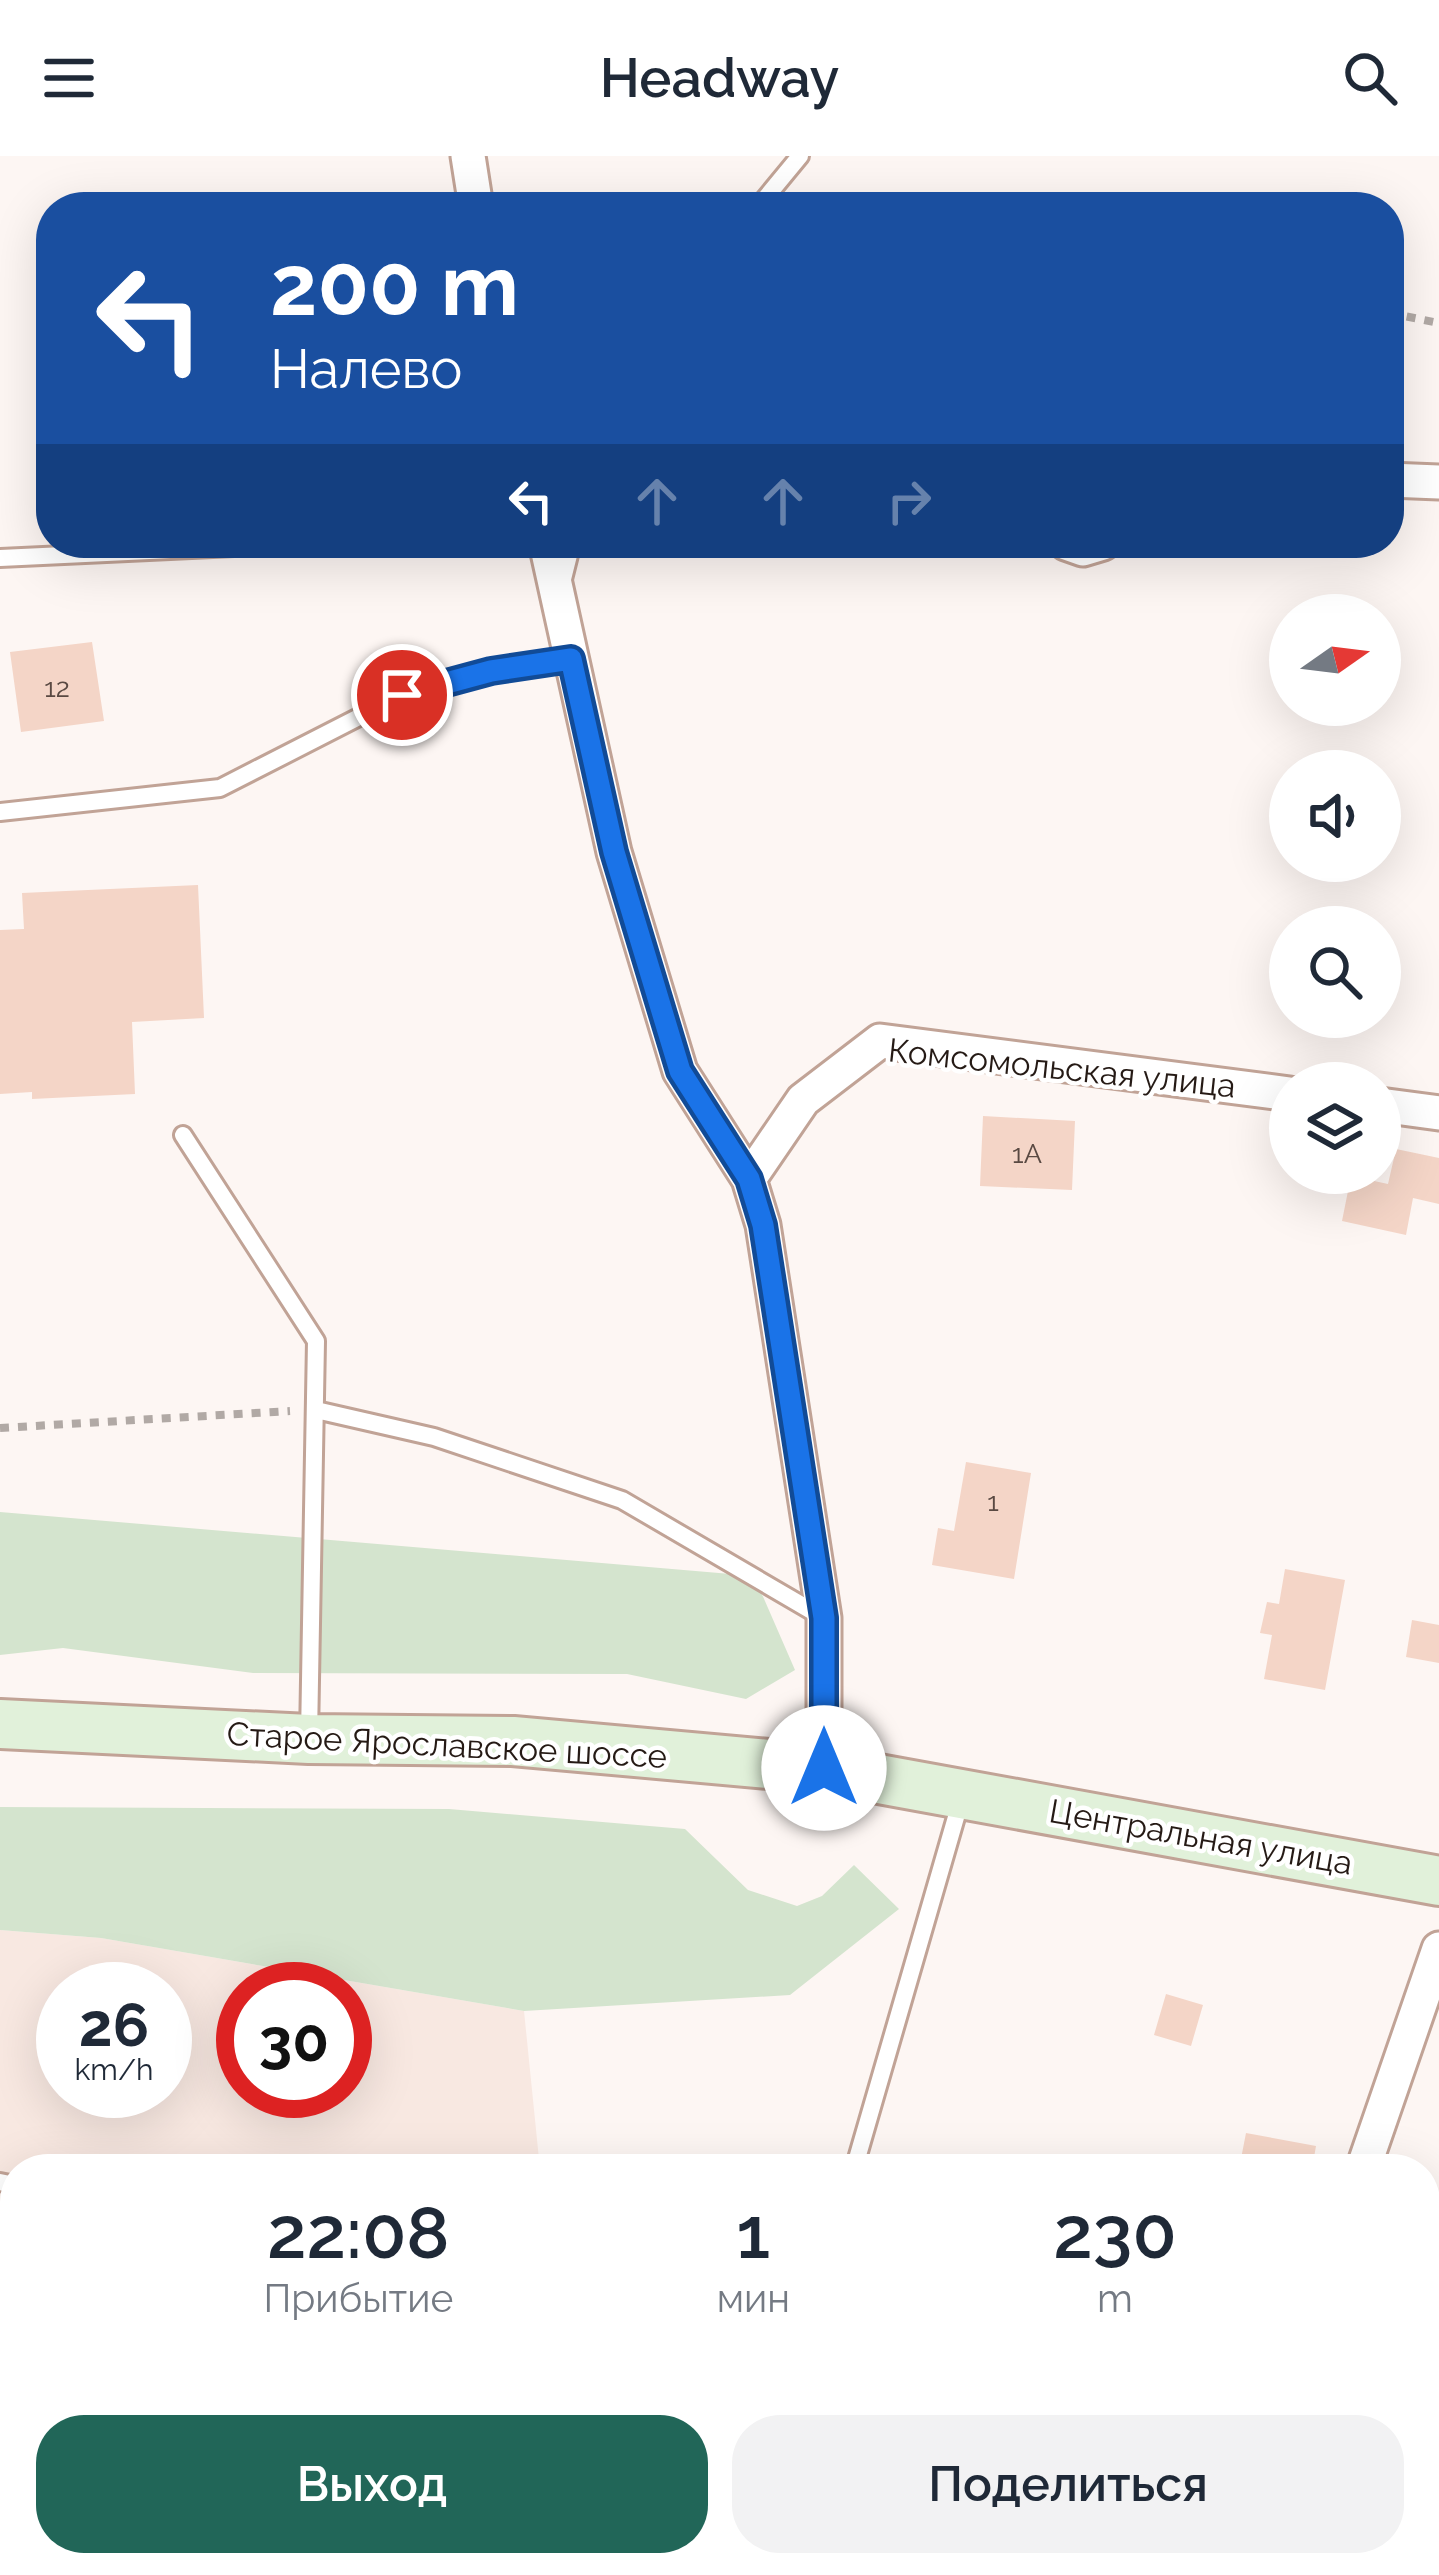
<!DOCTYPE html>
<html lang="ru">
<head>
<meta charset="utf-8">
<style>
	body { margin:0; font-family:Raleway,sans-serif; background:#f2f2f3; color:#1f2937; height:100vh; display:flex; flex-direction:column; font-size:45px; white-space:nowrap }
	* { box-sizing:border-box; margin:0 }
	p { font-size:39px; color:#747a83 }
	.icon { flex:none; width:66px; height:66px; fill:none; stroke:currentColor; stroke-width:2; stroke-linecap:round; stroke-linejoin:round }
	.map { position:relative; flex:1; overflow:hidden }
	.details { position:absolute; left:0px; top:1998px; width:1440px; height:423px; display:flex; flex-direction:column; background:#fff; border-radius:48px 48px 0 0; box-shadow:0 12px 48px #0002 }
	.details>* { flex:none }
	.guide { position:absolute; left:36px; top:36px; width:1368px; height:366px; border-radius:48px; box-shadow:0 12px 48px #0002; background:#1a4fa0; color:#fff; overflow:hidden }
	.needle { width:78px; rotate:76deg }
	.buttons { position:absolute; left:1269px; top:438px; display:grid; gap:24px }
	.buttons a { display:grid; place-items:center; width:132px; height:132px; border-radius:50%; background:#fff; box-shadow:0 12px 48px #0002; font-size:60px }
	.speed { position:absolute; left:36px; top:1806px; display:flex; gap:24px; font-size:60px; font-weight:700; text-align:center }
	.speed>* { display:grid; place-content:center; width:156px; height:156px; border-radius:50%; background:#fff; box-shadow:0 12px 48px #0002; line-height:1 }
	.speed small { font-size:30px; font-weight:400 }
	.speed .limit { border:18px solid #d22; background:#fff; color:#111 }
	.pin { position:absolute; display:grid; place-items:center; width:102px; height:102px; color:#fff; margin:-51px; border:6px solid #fff; border-radius:50%; box-shadow:0 3px 12px #0007 }
	.me { position:absolute; width:132px; margin:-66px; rotate:0deg; stroke-linejoin:round; filter:drop-shadow(0 0 9px #0008) }
	.turn { display:flex; align-items:center; gap:42px; height:252px; padding:0 36px; font-size:54px }
	.turn .icon { width:156px; height:156px; stroke-width:2.5 }
	.turn b { display:block; font-size:84px; line-height:102px }
	.lanes { display:flex; align-items:center; height:114px; padding:0 36px; background:#0003; justify-content:center; gap:60px; direction:ltr }
	.lanes .off { opacity:.35 }
	.eta { display:flex; justify-content:space-evenly; align-items:center; height:204px; text-align:center }
	.eta b { font-size:72px; font-weight:600; line-height:84px }
	.primary-button { display:flex; gap:24px; margin-top:auto; padding:24px 36px }
	.primary-button a { flex:1; height:138px; border-radius:48px; background:#216658; color:#fff; font-size:48px; font-weight:600; line-height:138px; text-align:center }
	.primary-button a+a { background:#f2f2f3; color:#1f2937 }
	header { display:flex; justify-content:space-between; align-items:center; height:156px; padding:0 36px; background:#fff; font-size:54px; font-weight:600 }
	.map>svg:first-child { display:block }
</style>
</head>
<body>
<header><svg class="icon" aria-label="menu" viewBox="0 0 24 24"><path d="M4 6h16M4 12h16M4 18h16"/></svg>Headway<svg class="icon" aria-label="search" viewBox="0 0 24 24"><circle cx="10" cy="10" r="6"/><path d="M15 15l6 6"/></svg></header>
<div class="map">
<svg width="1439" height="2419" viewBox="0 0 1439 2419">
	<rect width="100%" height="100%" fill="#fdf6f3"/>
	<path fill="#f8e8e1" fill-rule="evenodd" d="M0,1774L101,1782L524,1855L540,2013H15V2406H579L580,2419H0ZM63,1833H165V1935H63ZM243,1833H345V1935H243Z"/>
	<path fill="#d4e4ce" d="M0,1356L754,1420L795,1514L746,1543L627,1518L253,1517L63,1492L0,1499Z
		M0,1651L449,1653L685,1673L748,1734L797,1750L822,1740L854,1709L899,1753L790,1839L524,1855L101,1782L0,1774Z"/>
	<path fill="#f4d5c7" d="M92,486L104,565L21,576L10,496Z
		M198,729L204,862L132,866L135,938L32,943V936L0,938V774L24,773L22,737Z
		M983,960L1075,965L1072,1034L980,1030Z
		M1396,993L1439,1002V1048L1413,1042L1406,1079L1342,1065L1351,1020L1388,1028Z
		M966,1306L1031,1317L1014,1423L932,1409L938,1372L954,1375Z
		M1285,1413L1345,1424L1325,1534L1264,1523L1272,1479L1260,1477L1267,1446L1279,1448Z
		M1412,1464L1439,1469V1507L1406,1501Z
		M1166,1838L1203,1849L1191,1890L1154,1879Z
		M1246,1977L1316,1990L1312,2013H1239Z
		M0,2332L15,2335V2406H105L102,2419H0Z"/>
	<g fill="none" stroke-linecap="round" stroke-linejoin="round">
		<defs>
			<path id="lane" d="M758,51L800,0
				M0,402L322,387
				M562,427L572,387
				M0,656L220,632L402,539L491,515L571,503
				M183,979L316,1185L309,1581
				M316,1254L434,1281L622,1344L822,1461
				M854,2013L961,1644
				M0,2026L15,2029
				M0,2265L15,2268
				M235,2406L244,2419
				M344,2406L352,2419
				M737,2419L740,2406
				M1198,2419L1206,2406"/>
			<path id="street" d="M468,0L476,51
				M1389,324L1439,326
				M546,387L614,696L680,915L749,1023L763,1069L824,1462V1613
				M1066,387L1083,393L1103,387
				M1380,949L1439,957
				M749,1023L803,944L880,885L1290,938
				M1363,2013L1439,1793
				M1365,2406L1381,2419"/>
			<path id="secondary" d="M0,1568L309,1583L513,1585L824,1613L1439,1725"/>
		</defs>
		<use href="#lane" stroke="#c1a396" stroke-width="22"/>
		<use href="#street" stroke="#c1a396" stroke-width="39"/>
		<use href="#secondary" stroke="#c1a396" stroke-width="54"/>
		<path stroke="#b1a9a5" stroke-width="8" stroke-dasharray="9 9" stroke-linecap="butt" d="M1389,157L1439,167
			M0,1272L290,1255"/>
		<use href="#lane" stroke="#fff" stroke-width="16"/>
		<use href="#street" stroke="#fff" stroke-width="33"/>
		<use href="#secondary" stroke="#e1f1da" stroke-width="48"/>
	</g>
	<g fill="none" stroke-linecap="round" stroke-linejoin="round">
		<defs>
			<path id="route" d="M402,539L491,515L571,503L614,696L680,915L749,1023L763,1069L824,1462V1612"/>
		</defs>
		<use href="#route" stroke="#114b97" stroke-width="30"/>
		<use href="#route" stroke="#1a73e8" stroke-width="21"/>
	</g>
	<g text-anchor="middle" dominant-baseline="central" stroke-width="9" stroke-linejoin="round" paint-order="stroke">
		<g font-size="27" fill="#594942">
			<text x="57" y="531">12</text>
			<text x="1027" y="997">1А</text>
			<text x="993" y="1345">1</text>
		</g>
		<g font-size="33" fill="#251a15" stroke="#fff">
			<text transform="translate(1062 912) rotate(6)">Комсомольская улица</text>
			<text transform="translate(447 1589) rotate(3)">Старое Ярославское шоссе</text>
			<text transform="translate(1201 1681) rotate(10)">Центральная улица</text>
		</g>
	</g>
</svg>
<div class="buttons">
<a><svg class="needle" viewBox="-14 -14 28 28"><path d="M0-13l5 13h-10z" fill="#e53935"/><path d="M0 13l5-13h-10z" fill="#747a83"/></svg></a>
<a><svg class="icon" aria-label="sound" viewBox="0 0 24 24"><path d="M4 9h4l5-4v14l-5-4H4zM17 9q2 3 0 6"/></svg></a>
<a><svg class="icon" aria-label="search" viewBox="0 0 24 24"><circle cx="10" cy="10" r="6"/><path d="M15 15l6 6"/></svg></a>
<a><svg class="icon" aria-label="layers" viewBox="0 0 24 24"><path d="M12 4l9 5-9 5-9-5zM3 14l9 5 9-5"/></svg></a>
</div>
<div class="speed"><div>26<small>km/h</small></div><div class="limit">30</div></div>
<div class="pin" style="left:402px;top:539px;background:#d93025"><svg class="icon" aria-label="arrive" viewBox="0 0 24 24"><path d="M6 21V4h12l-3 4 3 4H6"/></svg></div>
<svg class="me" style="left:824px;top:1612px" viewBox="-20 -20 40 40"><circle r="19" fill="#fff"/><path d="M0-13L10 11 0 6-10 11z" fill="#1a73e8"/></svg>
<div class="guide">
<div class="turn"><svg class="icon" aria-label="left" viewBox="0 0 24 24"><path d="M17 20v-9H6M10 6l-5 5 5 5"/></svg><div><b>200 m</b>Налево</div></div>
<div class="lanes"><svg class="icon" aria-label="left" viewBox="0 0 24 24"><path d="M17 20v-9H6M10 6l-5 5 5 5"/></svg><svg class="icon off" aria-label="ahead" viewBox="0 0 24 24"><path d="M12 20V5M6 11l6-6 6 6"/></svg><svg class="icon off" aria-label="ahead" viewBox="0 0 24 24"><path d="M12 20V5M6 11l6-6 6 6"/></svg><svg class="icon off" aria-label="right" viewBox="0 0 24 24"><path d="M7 20v-9h11M14 6l5 5-5 5"/></svg></div>
</div>
<section class="details">
<div class="eta">
<div><b>22:08</b><p>Прибытие</p></div>
<div><b>1</b><p>мин</p></div>
<div><b>230</b><p>m</p></div>
</div>
<div class="primary-button"><a>Выход</a><a>Поделиться</a></div>
</section>
</div>
</body>
</html>
